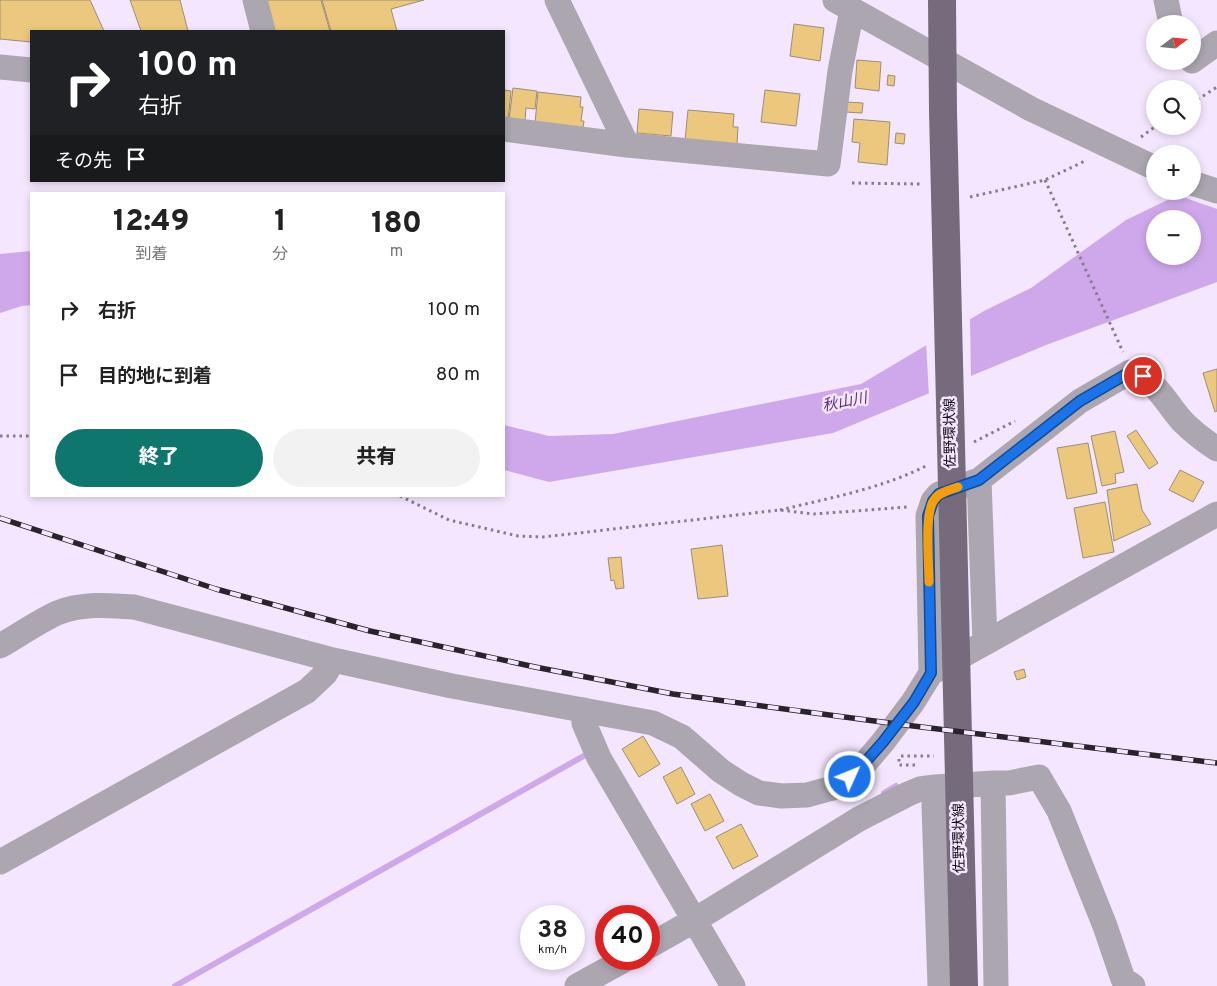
<!DOCTYPE html>
<html lang="ja">
<head>
<meta charset="utf-8">
<style>
	body { margin:0; font-family:Overpass,"Noto Sans JP",sans-serif; background:#f2f2f2; color:#222; height:100vh; display:flex; flex-direction:column; font-size:19px; white-space:nowrap }
	* { box-sizing:border-box; margin:0 }
	p { font-size:16px; color:#767676 }
	.icon { flex:none; width:28px; height:28px; fill:none; stroke:currentColor; stroke-width:2; stroke-linecap:round; stroke-linejoin:round }
	.map { position:relative; flex:1; overflow:hidden }
	.side { position:absolute; left:30px; top:192px; width:475px; height:305px; display:flex; flex-direction:column; background:#fff; border-radius:0px; box-shadow:0 2px 8px #0003 }
	.side>* { flex:none }
	.top-card { position:absolute; left:30px; top:30px; width:475px; height:152px; border-radius:0px; box-shadow:0 2px 8px #0003; background:#202124; color:#fff; overflow:hidden }
	.needle { width:32px; rotate:74deg }
	.tools { position:absolute; left:1146px; top:15px; display:grid; gap:10px }
	.tools a { display:grid; place-items:center; width:55px; height:55px; border-radius:50%; background:#fff; box-shadow:0 2px 8px #0003; font-size:25px }
	.speed { position:absolute; left:520px; top:905px; display:flex; gap:10px; font-size:25px; font-weight:700; text-align:center }
	.speed>* { display:grid; place-content:center; width:65px; height:65px; border-radius:50%; background:#fff; box-shadow:0 2px 8px #0003; line-height:1 }
	.speed small { font-size:12px; font-weight:400 }
	.speed .limit { border:8px solid #d22; background:#fff; color:#111 }
	.pin { position:absolute; display:grid; place-items:center; width:42px; height:42px; color:#fff; margin:-21px; border:2px solid #fff; border-radius:50%; box-shadow:0 1px 5px #0007 }
	.me { position:absolute; width:55px; margin:-28px; rotate:46deg; stroke-linejoin:round; filter:drop-shadow(0 0 4px #0008) }
	.turn { display:flex; align-items:center; gap:18px; height:105px; padding:0 25px; font-size:22px }
	.turn .icon { width:65px; height:65px; stroke-width:2.5 }
	.turn b { display:block; font-size:35px; line-height:42px }
	.then { display:flex; align-items:center; height:48px; padding:0 25px; background:#0003; gap:10px; font-size:19px }
	.eta { display:flex; justify-content:space-evenly; align-items:center; height:85px; text-align:center }
	.eta b { font-size:30px; font-weight:800; line-height:35px }
	.action { display:flex; gap:10px; margin-top:auto; padding:10px 25px }
	.action a { flex:1; height:58px; border-radius:30px; background:#0f766e; color:#fff; font-size:20px; font-weight:800; line-height:58px; text-align:center }
	.action a+a { background:#f2f2f2; color:#222 }
	ul { padding:0; list-style:none }
	li { display:flex; align-items:center; gap:15px; height:65px; padding:0 25px }
	li div { flex:1 }
	li b { display:block; font-size:19px }
	li em { font-style:normal }
	.map>svg:first-child { display:block }
</style>
</head>
<body>
<div class="map">
<svg width="1217" height="986" viewBox="0 0 1217 986">
	<rect width="100%" height="100%" fill="#f4e6fe"/>
	<path fill="#cfa8eb" fill-rule="evenodd" d="M1217,176V282L1046,345L833,433L549,482L504,470V425L549,436L613,434L861,384L984,311L1031,288L1126,220ZM1155,219H1192V256H1155Z
		M31,251V305L22,306L0,313V254Z"/>
	<path fill="#f4e6fe" d="M1215,174L1217,175V209L1174,194L1180,191H1192V185Z
		M970,316L971,379L929,396L926,342Z"/>
	<g fill="none" stroke-linecap="round" stroke-linejoin="round">
		<path stroke="#cfa8eb" stroke-width="6" d="M884,793L896,786
			M175,986L589,753L591,756"/>
	</g>
	<path fill="#ecc87e" stroke="#998e78" d="M0,0H90L104,31H31V42L0,39Z
		M130,0H180L188,31H141Z
		M265,0H321L330,31H274Z
		M322,0H424L391,9L397,31H331Z
		M794,24L824,28L820,61L790,56Z
		M857,60L881,62L879,91L855,88Z
		M888,75L895,76L894,86L887,85Z
		M513,88L537,91L535,109L526,108L525,120L509,119Z
		M504,90L511,91L508,120H504Z
		M765,90L800,94L796,126L761,122Z
		M538,92L581,97L580,107H583L581,121H584L583,128L535,123Z
		M846,102L863,103L862,113L845,112Z
		M639,109L673,112L671,136L637,133Z
		M688,110L734,114L733,127H738L737,144L685,140Z
		M854,119L890,122L887,165L858,162L860,143L852,142Z
		M896,133L905,134L904,144L895,143Z
		M1217,369V411L1215,412L1203,373Z
		M1136,430L1158,463L1149,469L1127,436Z
		M1115,431L1124,472L1115,474L1116,483L1102,486L1091,436Z
		M1088,443L1097,493L1067,499L1057,448Z
		M1180,470L1204,482L1193,502L1169,490Z
		M1137,484L1142,510L1151,524L1114,541L1107,490Z
		M1105,502L1114,552L1083,558L1074,508Z
		M722,545L728,596L698,599L691,549Z
		M621,557L624,588L616,589L614,580L611,581L608,558Z
		M1024,669L1026,677L1017,680L1014,672Z
		M643,736L660,764L639,777L622,749Z
		M681,767L695,794L677,804L663,777Z
		M710,794L724,821L705,831L691,804Z
		M741,824L758,856L733,869L716,837Z"/>
	<g fill="none" stroke-linecap="round" stroke-linejoin="round">
		<path stroke="#867c8c" stroke-width="3" stroke-dasharray="2.5 4" stroke-linecap="butt" d="M1192,103L1217,87
			M1141,137L1156,126
			M1045,180L1123,352
			M852,183L920,184
			M970,197L1045,180L1087,160
			M0,436H31
			M974,442L1015,421
			M400,496L449,520L518,536L543,537L780,510L814,514L908,507
			M780,510C830,498 883,488 928,465
			M901,756H934
			M899,759V765H915"/>
		<path stroke="#aba6b0" stroke-width="25" d="M255,0L263,31
			M557,0L627,145
			M835,0L1031,109L1155,168
			M1166,0L1171,24
			M1192,61L1217,43
			M0,67L31,70
			M504,129L627,145L828,164L840,71L852,10
			M1192,183L1217,191
			M979,480L1080,401L1130,372C1159,382 1164,401 1183,422C1193,432 1206,442 1217,449
			M0,646C19,635 38,622 57,613C81,603 109,605 134,607L333,660L452,686L653,723L682,737L721,771L741,784L759,793L782,796L807,795L840,786L860,769L883,742L913,702L931,673L1217,514
			M931,673L928,516L933,501L939,494L979,480L985,642
			M584,710V723L599,758L733,986
			M993,783H1009L1039,777L1059,811L1105,926L1123,979L1133,986
			M935,787L934,806L940,986
			M0,862L307,691L325,674L333,660
			M649,946L695,920L859,819L908,794L920,789L935,787L993,783L996,986
			M577,986L626,959"/>
		<path stroke="#756b7d" stroke-width="28" d="M942,0L943,112L964,986"/>
		<defs>
			<path id="rail" d="M0,518L216,589L370,631L535,667L673,694L897,724L1217,763"/>
		</defs>
		<use href="#rail" stroke="#29242c" stroke-width="5.5"/>
		<use href="#rail" stroke="#f4e6fe" stroke-width="4" stroke-dasharray="11" stroke-linecap="butt"/>
	</g>
	<g fill="none" stroke-linecap="round" stroke-linejoin="round">
		<defs>
			<path id="route" d="M850,777L860,768L883,742L914,702L931,673L928,516L933,501L939,494L979,480L1080,401L1130,372L1143,376"/>
		</defs>
		<use href="#route" stroke="#114b97" stroke-width="12"/>
		<use href="#route" stroke="#1a73e8" stroke-width="9"/>
		<path stroke="#f59e0b" stroke-width="9" d="M929,582C929,564 924,513 934,500C939,492 950,490 958,487"/>
	</g>
	<g text-anchor="middle" dominant-baseline="central" stroke-width="5" stroke-linejoin="round" paint-order="stroke">
		<g font-size="14" fill="#100c13" stroke="#f4e6fe">
			<text transform="translate(951 433) rotate(-91)">佐野環状線</text>
			<text transform="translate(960 838) rotate(-91)">佐野環状線</text>
		</g>
		<g font-size="15" font-style="italic" fill="#5d2d7b" stroke="#f4e6fe">
			<text transform="translate(845 403) rotate(-11)">秋山川</text>
		</g>
	</g>
</svg>
<div class="tools">
<a><svg class="needle" viewBox="-14 -14 28 28"><path d="M0-13l5 13h-10z" fill="#e53935"/><path d="M0 13l5-13h-10z" fill="#767676"/></svg></a>
<a><svg class="icon" aria-label="search" viewBox="0 0 24 24"><circle cx="10" cy="10" r="6"/><path d="M15 15l6 6"/></svg></a>
<a>+</a>
<a>−</a>
</div>
<div class="speed"><div>38<small>km/h</small></div><div class="limit">40</div></div>
<div class="pin" style="left:1143px;top:376px;background:#d93025"><svg class="icon" aria-label="arrive" viewBox="0 0 24 24"><path d="M6 21V4h12l-3 4 3 4H6"/></svg></div>
<svg class="me" style="left:850px;top:777px" viewBox="-20 -20 40 40"><circle r="17" fill="#1a73e8" stroke="#fff" stroke-width="3"/><path d="M0-11L8 9 0 5-8 9z" fill="#fff"/></svg>
<div class="top-card">
<div class="turn"><svg class="icon" aria-label="right" viewBox="0 0 24 24"><path d="M7 20v-9h11M14 6l5 5-5 5"/></svg><div><b>100 m</b>右折</div></div>
<div class="then">その先<svg class="icon" aria-label="arrive" viewBox="0 0 24 24"><path d="M6 21V4h12l-3 4 3 4H6"/></svg></div>
</div>
<section class="side">
<div class="eta">
<div><b>12:49</b><p>到着</p></div>
<div><b>1</b><p>分</p></div>
<div><b>180</b><p>m</p></div>
</div>
<ul>
<li><svg class="icon" aria-label="right" viewBox="0 0 24 24"><path d="M7 20v-9h11M14 6l5 5-5 5"/></svg><div><b>右折</b></div><em>100 m</em></li>
<li><svg class="icon" aria-label="arrive" viewBox="0 0 24 24"><path d="M6 21V4h12l-3 4 3 4H6"/></svg><div><b>目的地に到着</b></div><em>80 m</em></li>
</ul>
<div class="action"><a>終了</a><a>共有</a></div>
</section>
</div>
</body>
</html>
